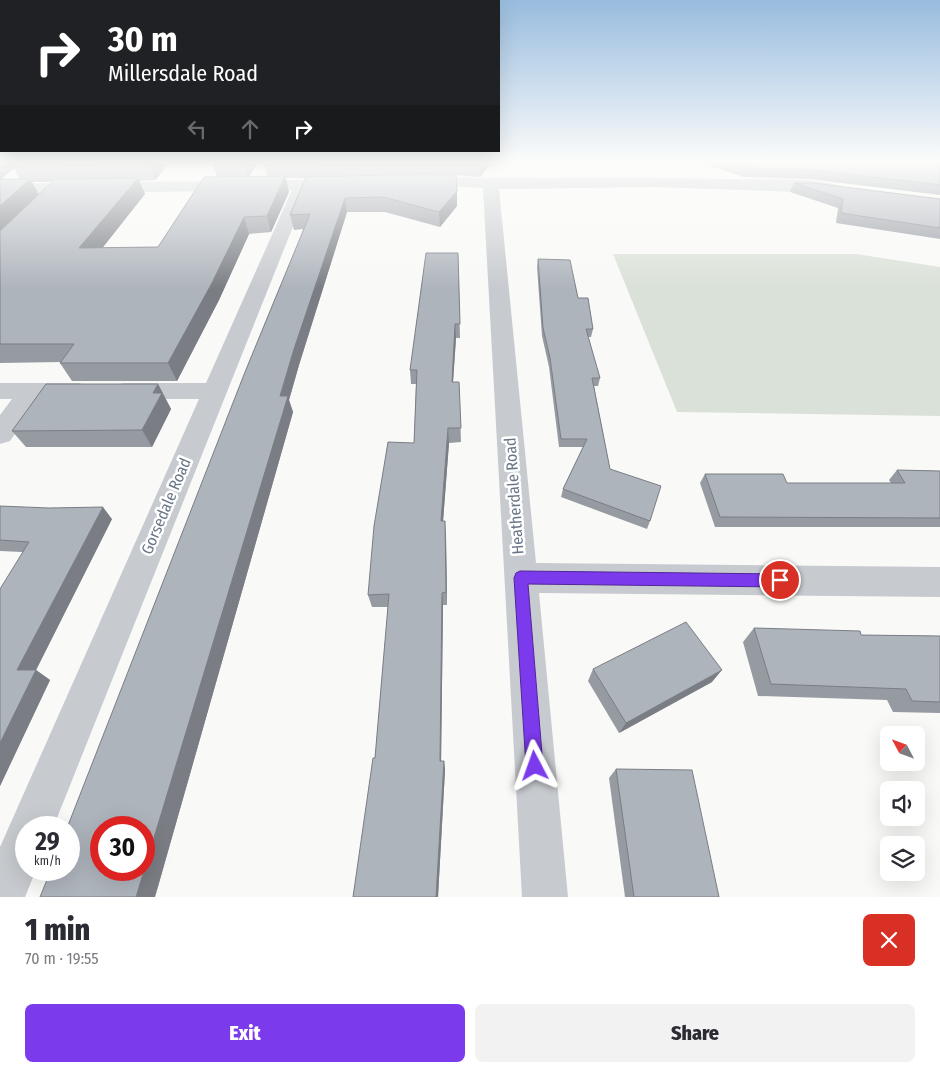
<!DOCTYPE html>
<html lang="en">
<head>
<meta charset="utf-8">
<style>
	body { margin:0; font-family:"Fira Sans Condensed",sans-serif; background:#f2f2f3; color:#2b2b33; height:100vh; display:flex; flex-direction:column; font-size:19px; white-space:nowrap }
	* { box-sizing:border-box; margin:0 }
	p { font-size:16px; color:#7c7c81 }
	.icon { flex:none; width:28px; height:28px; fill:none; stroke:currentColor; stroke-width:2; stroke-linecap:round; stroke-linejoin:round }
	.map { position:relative; height:897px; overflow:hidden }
	.sheet { display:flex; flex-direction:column; background:#fff; flex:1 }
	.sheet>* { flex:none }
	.banner { position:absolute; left:0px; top:0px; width:500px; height:152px; box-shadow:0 5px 20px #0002; background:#202124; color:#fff; overflow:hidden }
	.needle { width:32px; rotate:311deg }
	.buttons { position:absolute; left:880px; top:726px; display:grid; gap:10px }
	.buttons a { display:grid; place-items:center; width:45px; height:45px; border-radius:8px; background:#fff; box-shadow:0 5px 20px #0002; font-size:25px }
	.speed { position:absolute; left:15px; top:816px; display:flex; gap:10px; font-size:25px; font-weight:700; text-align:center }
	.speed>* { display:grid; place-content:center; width:65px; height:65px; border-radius:50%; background:#fff; box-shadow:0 5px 20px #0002; line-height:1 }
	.speed small { font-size:12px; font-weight:400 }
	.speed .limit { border:8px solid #d22; background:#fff; color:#111 }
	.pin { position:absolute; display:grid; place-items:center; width:42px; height:42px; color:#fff; margin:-21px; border:2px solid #fff; border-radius:50%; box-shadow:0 1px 5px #0007 }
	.me { position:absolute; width:55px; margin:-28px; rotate:356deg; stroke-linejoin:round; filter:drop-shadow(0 0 4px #0008) }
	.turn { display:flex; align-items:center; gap:18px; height:105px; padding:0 25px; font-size:22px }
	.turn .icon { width:65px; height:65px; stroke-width:2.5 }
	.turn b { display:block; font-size:35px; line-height:42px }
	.lanes { display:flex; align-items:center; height:48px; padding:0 25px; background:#0003; justify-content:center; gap:25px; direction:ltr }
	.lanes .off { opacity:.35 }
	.round { display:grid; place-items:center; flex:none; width:52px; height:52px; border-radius:8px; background:#f2f2f3 }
	.headline { display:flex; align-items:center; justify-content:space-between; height:85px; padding:0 25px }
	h1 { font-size:30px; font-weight:800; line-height:38px }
	.cta { display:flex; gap:10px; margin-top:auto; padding:10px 25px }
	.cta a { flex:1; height:58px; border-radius:8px; background:#7c3aed; color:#fff; font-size:20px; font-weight:800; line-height:58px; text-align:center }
	.cta a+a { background:#f2f2f3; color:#2b2b33 }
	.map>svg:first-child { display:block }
</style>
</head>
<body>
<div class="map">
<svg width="940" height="897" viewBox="0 0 940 897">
	<rect width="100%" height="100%" fill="#f9f9f7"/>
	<path fill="#dae1d8" d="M613,254H856L940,267V416L677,412Z"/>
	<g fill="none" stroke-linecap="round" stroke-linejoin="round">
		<path fill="#c7cace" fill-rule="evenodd" d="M419,176C520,180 622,176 723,179C757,180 804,176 837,185L839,188L837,191L831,193L654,187L499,189L536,563L940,567V597L539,593L568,897H522L483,188L413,184L411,181L413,178Z
			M341,179L347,181L349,184L347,187L308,189L53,828H26V870H36L25,897H0V847L199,399H124L115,397L111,391L115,385L124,383H206L292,190L0,194V184Z
			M0,383H78L87,385L91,391L87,397L78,399H39L10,441L0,444V415L12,399H0Z"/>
	</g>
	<path fill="#969ba2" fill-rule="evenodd" d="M0,163H169L155,180L139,181L145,194L102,248L158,247L217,177L213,165L257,163L249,177L267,176L264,165L265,163H491L480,177L456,175L457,206L440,227L385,212H347L299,365L289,400L293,412L155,897L303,229L294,230L290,215L306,178H286L289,192L271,232L249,234L219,300L177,381H72L60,363L61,362L0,363ZM14,168L20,179H0ZM32,182H53L39,194Z
		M701,163H940V195L809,179L744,177Z
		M794,183L940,199V239L836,223L838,208L790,192Z
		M458,253L460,338H456L453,382H459L461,442L449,443L443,521L446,535L447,605H443L441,761H444L445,770L438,897H353L375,758L388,607H372L368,595L414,443L416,384H411L410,370Z
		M538,259L578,298L593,329L591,337H588L600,378L598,386H594L610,469L650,521L647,529L561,497L563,489L583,447H559L549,367L542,336L537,267Z
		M158,384L171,409L152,447H26L12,431Z
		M897,470L940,471V527H715L700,483L705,474L787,483H891L889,480Z
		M0,506L112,519L36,670L50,680L0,786L22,552L0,551Z
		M754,628L861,635L940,636V713L893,712L887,700L758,696L743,642Z
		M593,669L712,682L619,733L588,681Z
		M616,769L719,897H625L609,778Z"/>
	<path fill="#7a7e84" d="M0,163H21L13,166L14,168L0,180Z
		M150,163H169L155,180L149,165Z
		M245,163H257L248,179L244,165Z
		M480,163H491L480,177Z
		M285,176L289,192L271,232L267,216Z
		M138,178L145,194L89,265L79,248Z
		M30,179L39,195L0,232V206Z
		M457,191V206L440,227L439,212Z
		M345,198L347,212L299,365L289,400L293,412L155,897H136L294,349Z
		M244,217L249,234L219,300L177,381L168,363Z
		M455,324L456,338L452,397V382Z
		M158,384L171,409L152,447L142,430L153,393Z
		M448,428L449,443L442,535L441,521Z
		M103,507L112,519L36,670L50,680L0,786V743L17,670Z
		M445,521L446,535L447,605L446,592Z
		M442,593L443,605L441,769L440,761Z
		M722,670L712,682L619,733L626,723Z
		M444,761L445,770L438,897H436Z"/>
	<path fill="#aeb4bc" stroke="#7a7e84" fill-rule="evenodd" d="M17,163H150L149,165L13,166Z
		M215,163H245L244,165H213Z
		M265,163H320L264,165Z
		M732,163H940V185L813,170L748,168Z
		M427,174L456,175L457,191L439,212L383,197L345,198L294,349L280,396H288L136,897H40L51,870H69V828H67L245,372L310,214L290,215L306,177ZM101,828H144V870H101Z
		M285,176L267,216L244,217L212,283L168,363H60L74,344H0V231L55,179L138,178L79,248L158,247L204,177Z
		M0,179H30L0,206Z
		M794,183H813L940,199V228L841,213L843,199Z
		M426,253H458L460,324H455L452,382H459L461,428H448L441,521H445L446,592L442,593L440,761H444L436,897H353L373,758H375L389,594L368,595L374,526L388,442L414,443L417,370H410Z
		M538,259L570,260L578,298H588L593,329H586L600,378H592L610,469L661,486L650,521L563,489L587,439H561L550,358L543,328Z
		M46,384H158L153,393H162L142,430L12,431Z
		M897,470L940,471V518L720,517L705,474H783L787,483H905Z
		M0,506L49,508L103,507L17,670H36L0,743V589L29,542L0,540Z
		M686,622L722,670L626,723L593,669Z
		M754,628L860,631L861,635L940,636V702L912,701L906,689L771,684Z
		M616,769L692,770L719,897H634Z"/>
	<linearGradient id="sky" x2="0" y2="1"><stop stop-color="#98bcde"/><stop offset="0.56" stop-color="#fcfcfb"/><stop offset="1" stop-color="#fcfcfb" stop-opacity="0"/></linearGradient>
	<rect width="940" height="289" fill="url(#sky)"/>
	<path fill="#7c3aed" stroke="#51269a" d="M520,571L780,574L785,576L787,580L785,585L780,587L528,584L543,766L541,772L535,774L529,772L526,766L514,578L516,573Z"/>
	<g text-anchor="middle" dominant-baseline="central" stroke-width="5" stroke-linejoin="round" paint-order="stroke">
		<g font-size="16" fill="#687688" stroke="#fff">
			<text transform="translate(514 496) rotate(-94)">Heatherdale Road</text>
			<text transform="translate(166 506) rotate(-67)">Gorsedale Road</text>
		</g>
	</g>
</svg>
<div class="buttons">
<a><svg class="needle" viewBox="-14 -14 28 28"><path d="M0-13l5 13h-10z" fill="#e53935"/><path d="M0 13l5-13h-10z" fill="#7c7c81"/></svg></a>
<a><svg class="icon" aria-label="sound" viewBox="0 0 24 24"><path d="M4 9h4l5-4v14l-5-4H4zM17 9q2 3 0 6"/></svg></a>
<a><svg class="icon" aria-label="layers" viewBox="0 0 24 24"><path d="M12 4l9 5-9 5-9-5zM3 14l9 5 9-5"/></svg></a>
</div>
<div class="speed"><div>29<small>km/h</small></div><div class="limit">30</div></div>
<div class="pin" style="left:780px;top:580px;background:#d93025"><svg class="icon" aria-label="arrive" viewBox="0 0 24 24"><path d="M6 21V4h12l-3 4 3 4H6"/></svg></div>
<svg class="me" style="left:535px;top:766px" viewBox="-20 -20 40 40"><path d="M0-17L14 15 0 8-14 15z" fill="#7c3aed" stroke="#fff" stroke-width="4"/></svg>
<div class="banner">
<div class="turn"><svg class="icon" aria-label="right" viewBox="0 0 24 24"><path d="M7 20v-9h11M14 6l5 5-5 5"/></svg><div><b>30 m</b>Millersdale Road</div></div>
<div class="lanes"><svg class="icon off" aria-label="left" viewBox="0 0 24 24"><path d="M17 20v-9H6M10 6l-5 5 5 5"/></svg><svg class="icon off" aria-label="ahead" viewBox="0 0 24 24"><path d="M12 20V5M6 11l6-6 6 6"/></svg><svg class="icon" aria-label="right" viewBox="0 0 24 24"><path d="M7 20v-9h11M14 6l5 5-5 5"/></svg></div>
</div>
</div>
<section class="sheet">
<div class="headline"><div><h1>1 min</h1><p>70 m · 19:55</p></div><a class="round" style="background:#d93025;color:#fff"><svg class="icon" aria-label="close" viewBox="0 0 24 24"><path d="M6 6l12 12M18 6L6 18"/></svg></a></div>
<div class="cta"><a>Exit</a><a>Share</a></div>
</section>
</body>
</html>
